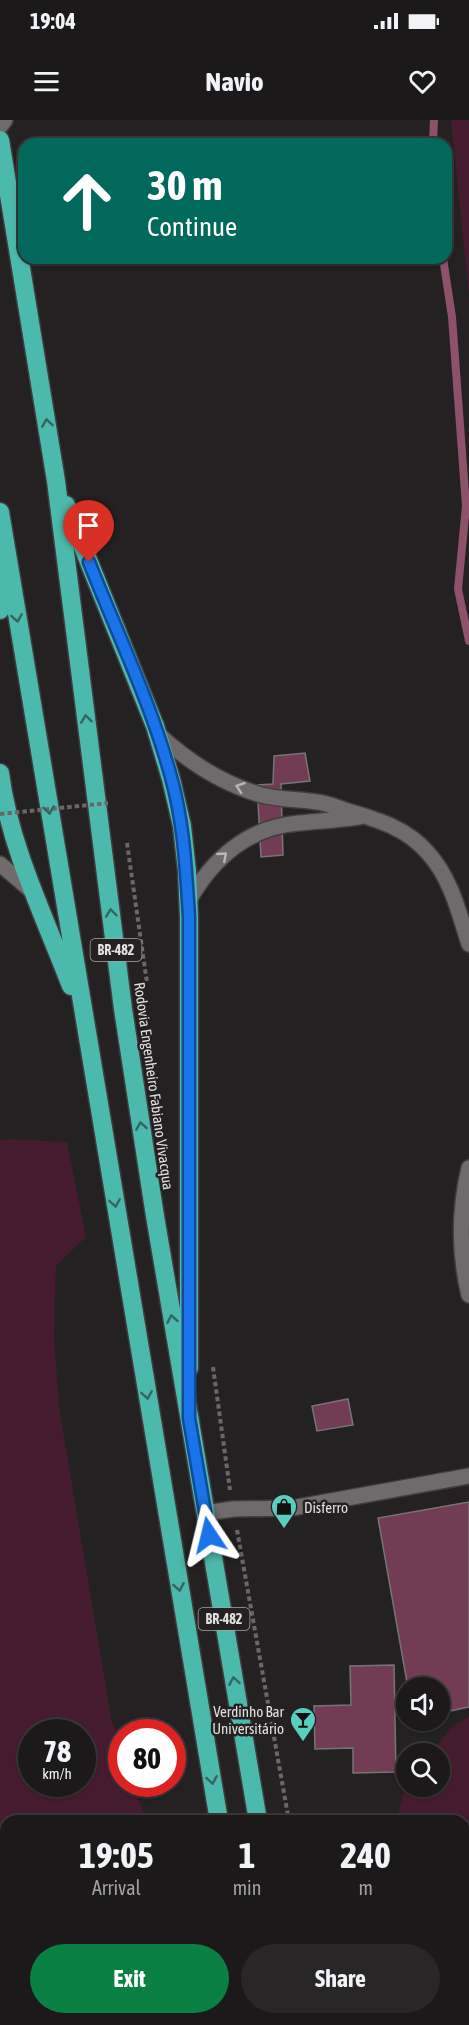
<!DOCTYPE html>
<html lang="en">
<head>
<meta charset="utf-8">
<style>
	body { margin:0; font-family:"Asap Condensed",sans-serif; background:#282627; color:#f1f3f6; height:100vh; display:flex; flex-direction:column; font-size:22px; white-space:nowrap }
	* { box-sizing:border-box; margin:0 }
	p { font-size:20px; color:#a0a0a2 }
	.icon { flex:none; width:33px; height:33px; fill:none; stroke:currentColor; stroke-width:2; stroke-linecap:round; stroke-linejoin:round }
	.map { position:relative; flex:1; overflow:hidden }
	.sheet { position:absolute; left:0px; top:1695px; width:470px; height:210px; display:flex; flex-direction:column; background:#1b191a; border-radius:18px 18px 0 0; box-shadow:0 2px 4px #0004,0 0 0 2px #393839 }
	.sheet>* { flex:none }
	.guide { position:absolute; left:18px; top:18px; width:434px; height:126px; border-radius:18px; box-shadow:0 2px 4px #0004,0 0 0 2px #393839; background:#00695c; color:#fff; overflow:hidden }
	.tools { position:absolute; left:396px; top:1557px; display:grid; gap:12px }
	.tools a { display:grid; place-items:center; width:54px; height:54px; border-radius:50%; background:#1b191a; box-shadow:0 2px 4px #0004,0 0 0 2px #393839; font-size:30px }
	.speed { position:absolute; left:18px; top:1599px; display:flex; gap:12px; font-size:30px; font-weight:700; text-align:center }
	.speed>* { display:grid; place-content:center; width:78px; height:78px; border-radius:50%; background:#1b191a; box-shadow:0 2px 4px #0004,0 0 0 2px #393839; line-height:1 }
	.speed small { font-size:15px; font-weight:400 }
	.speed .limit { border:9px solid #d22; background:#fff; color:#111 }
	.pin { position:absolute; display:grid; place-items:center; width:51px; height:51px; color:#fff; margin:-62px -26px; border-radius:50% 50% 50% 0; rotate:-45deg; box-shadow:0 0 6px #0007 }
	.pin .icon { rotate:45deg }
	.me { position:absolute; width:66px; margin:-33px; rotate:350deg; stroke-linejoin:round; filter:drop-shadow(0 0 4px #0008) }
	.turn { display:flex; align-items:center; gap:21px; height:126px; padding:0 30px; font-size:27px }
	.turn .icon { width:78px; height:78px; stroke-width:2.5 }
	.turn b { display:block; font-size:42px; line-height:51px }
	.eta { display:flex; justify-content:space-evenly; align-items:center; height:102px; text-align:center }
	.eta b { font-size:36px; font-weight:700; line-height:42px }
	.primary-button { display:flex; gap:12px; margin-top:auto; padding:12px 30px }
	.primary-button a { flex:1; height:69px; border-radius:36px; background:#0b8043; color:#fff; font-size:24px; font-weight:700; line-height:69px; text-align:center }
	.primary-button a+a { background:#282627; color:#f1f3f6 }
	.status { display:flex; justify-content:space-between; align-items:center; height:42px; padding:0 30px; background:#1b191a; direction:ltr }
	.status svg { height:16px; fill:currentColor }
	header { display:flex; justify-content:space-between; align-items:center; height:78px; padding:0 30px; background:#1b191a; font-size:27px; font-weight:700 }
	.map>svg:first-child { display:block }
</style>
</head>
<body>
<div class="status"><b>19:04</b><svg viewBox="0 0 49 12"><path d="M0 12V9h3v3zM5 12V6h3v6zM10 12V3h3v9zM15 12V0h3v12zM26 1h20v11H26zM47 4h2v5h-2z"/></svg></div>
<header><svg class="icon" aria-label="menu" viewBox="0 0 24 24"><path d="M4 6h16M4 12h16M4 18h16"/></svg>Navio<svg class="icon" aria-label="heart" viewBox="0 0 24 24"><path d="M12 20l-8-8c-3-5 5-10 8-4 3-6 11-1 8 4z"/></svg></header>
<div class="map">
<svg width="469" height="1905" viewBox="0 0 469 1905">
	<rect width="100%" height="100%" fill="#242122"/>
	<path fill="#451b2f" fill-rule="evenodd" d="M451,0H469V177Z
		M12,1019L67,1022L86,1117L56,1146L54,1216L59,1287L111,1598L121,1628L122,1664H133L146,1701H6V1899H207L208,1905H0V1020ZM32,1612H82V1664H32Z
		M469,1596V1905H352L351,1899H464V1701H396L404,1672L408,1667L440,1666V1634L430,1633L453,1606Z"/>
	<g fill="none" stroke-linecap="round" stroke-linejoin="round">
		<path stroke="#8b526a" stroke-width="8" d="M433,24L434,0
			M443,138L452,197L466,386L458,469L469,521"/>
	</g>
	<path fill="#733c55" stroke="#777475" stroke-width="1.5" d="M305,633L310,661L281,664L283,735L261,737L257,665L273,664L274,636Z
		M348,1279L353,1305L317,1311L312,1286Z
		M469,1382V1587L440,1593V1568H408L378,1398Z
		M394,1545L396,1652L353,1653V1628L315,1629L314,1586L351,1585L350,1546Z"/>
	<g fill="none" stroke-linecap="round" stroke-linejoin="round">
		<defs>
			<path id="minor" d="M0,7L5,0
				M157,613C187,641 219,662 258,674C278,680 298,679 317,682C328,683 338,688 348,691C378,700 407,708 428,733C451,758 459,793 469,824
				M0,744L34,773
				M188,782C212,739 248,707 299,703C319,701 339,700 359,697
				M469,1048C459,1090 459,1134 469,1175
				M206,1393L233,1389L292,1388L469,1356"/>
			<path id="highway" d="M0,20L56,361L123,889L155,1096L258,1701
				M66,385L155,606L171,659L182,706L187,751L189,797V1248
				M0,392L219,1701
				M0,490L2,451
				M0,653C9,725 45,798 71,866
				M253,1899L254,1905
				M292,1899L293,1905"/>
		</defs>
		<use href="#minor" stroke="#403d3e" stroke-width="18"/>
		<use href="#highway" stroke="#403d3e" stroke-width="21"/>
		<path stroke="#6a6768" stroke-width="4" stroke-dasharray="4.5 3" stroke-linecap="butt" d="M127,723L147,863H143
			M213,1247L230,1370
			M237,1410L289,1701
			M325,1899L326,1905"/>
		<use href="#minor" stroke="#6f6b6c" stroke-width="15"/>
		<use href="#highway" stroke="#4bb9ab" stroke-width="18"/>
		<path stroke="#6a6768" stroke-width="4" stroke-dasharray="4.5 3" stroke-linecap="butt" d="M0,694L108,683"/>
	</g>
	<defs><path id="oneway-chevron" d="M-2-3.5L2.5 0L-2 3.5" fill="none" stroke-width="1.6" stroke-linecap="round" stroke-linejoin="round" transform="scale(1.5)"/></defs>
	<g stroke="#366560">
		<use href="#oneway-chevron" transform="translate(47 303) rotate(-99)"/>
		<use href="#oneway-chevron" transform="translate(17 498) rotate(81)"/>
		<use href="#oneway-chevron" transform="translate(86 599) rotate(-97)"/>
		<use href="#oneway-chevron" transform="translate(49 690) rotate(81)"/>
		<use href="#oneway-chevron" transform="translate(111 793) rotate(-97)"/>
		<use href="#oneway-chevron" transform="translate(141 1006) rotate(-99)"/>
		<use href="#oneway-chevron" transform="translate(115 1083) rotate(81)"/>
		<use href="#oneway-chevron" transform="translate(172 1199) rotate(-100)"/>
		<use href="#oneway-chevron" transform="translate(147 1275) rotate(81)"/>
		<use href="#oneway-chevron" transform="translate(179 1467) rotate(80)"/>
		<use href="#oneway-chevron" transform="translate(234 1561) rotate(-100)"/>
		<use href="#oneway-chevron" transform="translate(212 1660) rotate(80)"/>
	</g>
	<g stroke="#b8b6b6">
		<use href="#oneway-chevron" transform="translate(240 667) rotate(-161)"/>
		<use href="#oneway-chevron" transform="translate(223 736) rotate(-41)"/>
	</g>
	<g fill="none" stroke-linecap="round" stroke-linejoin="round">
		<defs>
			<path id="route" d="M89,442C117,513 151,583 171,657C184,703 186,750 189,797V1298L209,1415"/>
		</defs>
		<use href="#route" stroke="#114b97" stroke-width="15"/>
		<use href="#route" stroke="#1a73e8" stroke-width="10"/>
	</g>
	<defs>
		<symbol id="shop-pin" viewBox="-11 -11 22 30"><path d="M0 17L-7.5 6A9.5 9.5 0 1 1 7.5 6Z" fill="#59cebf" stroke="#242122"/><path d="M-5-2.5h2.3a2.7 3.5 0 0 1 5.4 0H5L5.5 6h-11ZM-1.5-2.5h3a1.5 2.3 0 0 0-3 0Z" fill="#111"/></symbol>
		<symbol id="bar-pin" viewBox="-11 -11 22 30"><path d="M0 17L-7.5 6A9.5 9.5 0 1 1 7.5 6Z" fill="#59cebf" stroke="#242122"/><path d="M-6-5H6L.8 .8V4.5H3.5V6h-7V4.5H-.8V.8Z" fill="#111"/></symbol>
	</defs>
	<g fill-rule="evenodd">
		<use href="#shop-pin" x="269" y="1372" width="30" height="40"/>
		<use href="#bar-pin" x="288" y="1585" width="30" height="40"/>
	</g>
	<g text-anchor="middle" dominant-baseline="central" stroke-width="5" stroke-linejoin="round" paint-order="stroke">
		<g fill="#242122" stroke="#a8a5a6" stroke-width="1.5">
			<rect x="90.5" y="819" width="51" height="22" rx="4.5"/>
			<rect x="198.5" y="1488" width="51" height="22" rx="4.5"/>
		</g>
		<g font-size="14" font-weight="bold" fill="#e0dede">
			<text x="116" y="830">BR-482</text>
			<text x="224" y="1499">BR-482</text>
		</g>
		<g font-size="15" fill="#e0dede" stroke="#242122">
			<text transform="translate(154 966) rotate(82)">Rodovia Engenheiro Fabiano Vivacqua</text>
		</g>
		<g font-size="15" fill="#e0dede" stroke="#242122" text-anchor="start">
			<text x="304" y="1387">Disferro</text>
			<text x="284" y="1591" text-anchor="end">Verdinho Bar<tspan x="284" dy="17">Universitário</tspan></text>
		</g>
	</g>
</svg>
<div class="tools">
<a><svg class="icon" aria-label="sound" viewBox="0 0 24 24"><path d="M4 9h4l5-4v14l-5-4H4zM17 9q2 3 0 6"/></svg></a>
<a><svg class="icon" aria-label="search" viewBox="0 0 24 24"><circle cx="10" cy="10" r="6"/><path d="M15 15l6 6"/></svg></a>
</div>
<div class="speed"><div>78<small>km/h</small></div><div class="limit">80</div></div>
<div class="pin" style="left:89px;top:442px;background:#d93025"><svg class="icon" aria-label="arrive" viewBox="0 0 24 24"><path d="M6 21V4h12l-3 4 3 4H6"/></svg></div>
<svg class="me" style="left:209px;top:1415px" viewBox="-20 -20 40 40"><path d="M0-17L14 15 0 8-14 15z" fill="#1a73e8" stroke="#fff" stroke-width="4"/></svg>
<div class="guide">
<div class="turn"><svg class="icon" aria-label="ahead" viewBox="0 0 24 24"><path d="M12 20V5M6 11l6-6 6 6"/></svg><div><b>30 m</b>Continue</div></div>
</div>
<section class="sheet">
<div class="eta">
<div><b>19:05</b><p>Arrival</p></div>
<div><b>1</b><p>min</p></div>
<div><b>240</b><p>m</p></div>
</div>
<div class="primary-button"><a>Exit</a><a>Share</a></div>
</section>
</div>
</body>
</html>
